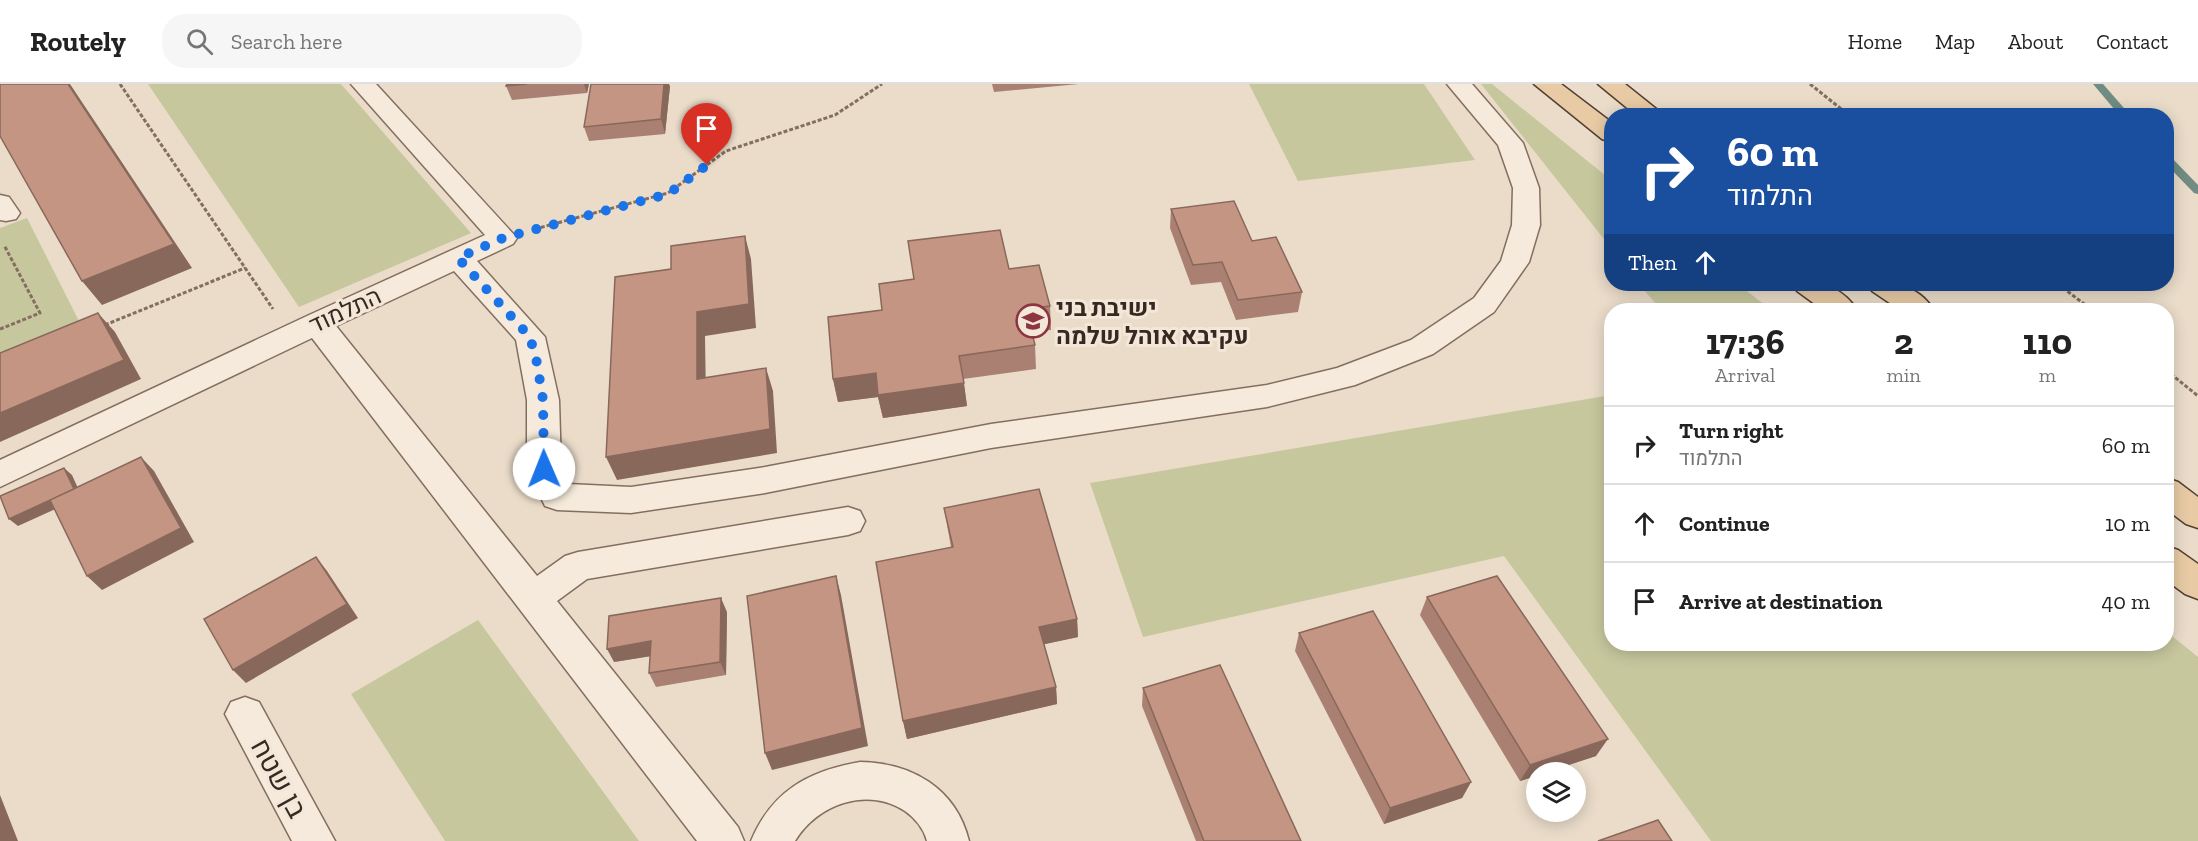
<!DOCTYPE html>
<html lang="en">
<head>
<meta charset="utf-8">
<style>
	body { margin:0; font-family:"Zilla Slab",Heebo,serif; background:#f6f6f6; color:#222; height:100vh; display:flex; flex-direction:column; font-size:22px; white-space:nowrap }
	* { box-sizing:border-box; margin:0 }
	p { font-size:20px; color:#767676 }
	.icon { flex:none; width:33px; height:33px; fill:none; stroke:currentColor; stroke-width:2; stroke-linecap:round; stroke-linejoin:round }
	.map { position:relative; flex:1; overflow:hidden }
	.sheet { position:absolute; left:1604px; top:219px; width:570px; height:348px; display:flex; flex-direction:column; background:#fff; border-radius:24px; box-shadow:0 3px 15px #0003 }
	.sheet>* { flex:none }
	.guide { position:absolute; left:1604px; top:24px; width:570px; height:183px; border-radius:24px; box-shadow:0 3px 15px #0003; background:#1a4fa0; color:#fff; overflow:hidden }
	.tools { position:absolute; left:1526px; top:678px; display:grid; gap:12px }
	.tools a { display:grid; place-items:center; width:60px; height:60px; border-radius:50%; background:#fff; box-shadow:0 3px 15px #0003; font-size:30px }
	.pin { position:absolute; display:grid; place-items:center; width:51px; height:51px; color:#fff; margin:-62px -26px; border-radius:50% 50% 50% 0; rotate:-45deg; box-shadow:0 0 6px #0007 }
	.pin .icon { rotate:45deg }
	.me { position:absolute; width:66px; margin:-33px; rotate:359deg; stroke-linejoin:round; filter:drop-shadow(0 0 4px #0008) }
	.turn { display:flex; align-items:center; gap:21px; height:126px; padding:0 24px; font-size:27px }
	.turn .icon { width:78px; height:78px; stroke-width:2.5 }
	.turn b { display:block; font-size:42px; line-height:51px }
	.then { display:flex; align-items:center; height:57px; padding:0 24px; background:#0003; gap:12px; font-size:22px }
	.eta { display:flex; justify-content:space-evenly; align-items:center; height:102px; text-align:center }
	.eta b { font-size:36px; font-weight:800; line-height:42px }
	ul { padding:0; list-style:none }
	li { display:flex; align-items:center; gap:18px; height:78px; padding:0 24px; border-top:2px solid #e0e0e0 }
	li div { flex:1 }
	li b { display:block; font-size:22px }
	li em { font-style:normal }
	header { display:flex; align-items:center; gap:36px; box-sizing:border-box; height:84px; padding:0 30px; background:#fff; border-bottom:2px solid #e0e0e0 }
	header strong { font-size:28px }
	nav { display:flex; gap:33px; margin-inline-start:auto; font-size:21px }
	.search { width:420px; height:54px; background:#f6f6f6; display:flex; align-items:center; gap:15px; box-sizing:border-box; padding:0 21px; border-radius:24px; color:#767676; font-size:22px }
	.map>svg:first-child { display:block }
</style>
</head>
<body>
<header>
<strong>Routely</strong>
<div class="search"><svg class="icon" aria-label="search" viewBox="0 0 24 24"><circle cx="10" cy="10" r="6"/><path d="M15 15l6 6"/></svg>Search here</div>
<nav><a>Home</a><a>Map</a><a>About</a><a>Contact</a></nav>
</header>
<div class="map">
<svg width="2198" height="757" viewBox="0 0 2198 757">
	<rect width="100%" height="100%" fill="#eadcc9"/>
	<path fill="#c7c79e" d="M148,0H341L471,149L299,223Z
		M1249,0H1424L1475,76L1298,97Z
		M1481,0H1492L1611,96V164Z
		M27,134L81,241L0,274V144Z
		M1639,200H1738L1771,226H1661Z
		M1611,311V560H2166V547L2198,573V757H1711L1504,472L1143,553L1090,399Z
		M478,536L639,757H445L351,610Z"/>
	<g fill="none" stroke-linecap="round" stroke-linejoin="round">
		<path fill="#718c82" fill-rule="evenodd" d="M2093,0H2103L2131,32H2120Z
			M2166,71L2170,72L2198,101V110L2194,109L2166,80Z"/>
		<defs>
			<path id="minor" d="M351,0H376L517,154L513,160L477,177L545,253L559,316L561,385L568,400L631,403L765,383L991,340L1267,301L1337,284L1411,256L1474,214L1501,177L1512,141L1513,104L1498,61L1447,0H1472L1523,59L1539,104L1540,141L1529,178L1494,228L1433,270L1355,301L1267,323L991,364L765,409L631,429L557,426L545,422L527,385V316L516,256L454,187L336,242L537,492L565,472L578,468L848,423L860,427L865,437L860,447L848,451L587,495L557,517L738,743L744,757H697L312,254L0,403V376L307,232L485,151Z
				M0,111L9,113L20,129L16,135L6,137L0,136Z
				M245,613L259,618L335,757H292L225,630L231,618Z
				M860,678C912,679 956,704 969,757H927C924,745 915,734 905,727C868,702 817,720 795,757H751C772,707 808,687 860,678Z"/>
			<path id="major" d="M1534,0H1561L1611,38V58L1602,55Z
				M1598,0H1625L1665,32H1637Z
				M1793,200C1819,197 1842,202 1857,226H1823L1797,207Z
				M1868,200C1893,197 1919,202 1934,226H1900L1872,207Z
				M2166,394L2178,398L2198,413V444L2186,440L2166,425Z
				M2166,462L2178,466L2198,480V515L2185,510L2166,496Z"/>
		</defs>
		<use href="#minor" stroke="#846e5f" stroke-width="3"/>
		<use href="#major" stroke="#533e33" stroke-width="3"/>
		<path stroke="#846e5f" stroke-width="3" stroke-dasharray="4 2" stroke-linecap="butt" d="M120,0L273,225
			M1810,0L1850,32
			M535,145L668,109L726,67L835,31L882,0
			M2058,200L2092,226
			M105,241L245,184
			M0,245L40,229L4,161
			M2166,286L2198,312"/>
		<use href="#minor" fill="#f5eadb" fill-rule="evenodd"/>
		<use href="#major" fill="#e8cba5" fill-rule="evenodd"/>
	</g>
	<path fill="#a98071" d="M507,0H589L587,9L512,16L506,2Z
		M992,0H1079L994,8Z
		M670,2L665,50L589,57L584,43Z
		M1171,125L1252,157L1302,208L1298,228L1236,236L1221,198L1191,201L1170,144Z
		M1009,185L1050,222L1051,246L1032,248L1035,261L1036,285L963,295L967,322L883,334L878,313L838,318L833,295L882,226Z
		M944,424L1077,535L1078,553L1044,560L1056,603L1057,620L907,655L903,637L951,463Z
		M1427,513L1596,672L1520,697L1420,531Z
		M727,528L726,591L656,603L649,589L650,572L614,578Z
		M1299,549L1471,698L1462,714L1384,740L1295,567Z
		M1143,604L1301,757H1196L1142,622Z"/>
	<path fill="#89685c" d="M68,0H70L192,184L102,221L82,197Z
		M584,0H589L587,9Z
		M664,0H669L670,2L665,50L661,35Z
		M745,152L751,175L756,244L705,252L706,318L697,295V228Z
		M98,229L115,248L141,295L0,358V329Z
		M766,284L773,307L777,369L617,396L606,373Z
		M876,289L964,299L967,322L883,334L878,313L838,318L833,295Z
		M141,373L154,387L194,458L102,506L87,492Z
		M64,384L72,391L82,413L18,442L9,435Z
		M316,473L327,487L358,534L246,599L233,586Z
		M836,492L841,511L868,662L772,686L765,669Z
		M721,514L727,528L726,591L720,578Z
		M1077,535L1078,553L1041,561L1039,543Z
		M651,557L658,571L614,578L607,565Z
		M1056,603L1057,620L907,655L903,637Z
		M1608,655L1596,672L1547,688H1536V692L1520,697L1530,681Z
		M1471,698L1462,714L1384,740L1390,724Z
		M0,711L18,757H0Z"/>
	<path fill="#c49583" stroke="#89685c" stroke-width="1.5" d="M0,0H68L174,160L82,197L0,52Z
		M507,0H527L506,2Z
		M591,0H664L661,35L584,43Z
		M1234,117L1252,157L1276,153L1302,208L1238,216L1222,178L1193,181L1171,125Z
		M1000,146L1009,185L1039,181L1050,222L1026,225L1035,261L959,272L964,299L878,311L876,289L833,295L828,233L882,226L879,200L914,195L908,157Z
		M745,152L749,220L697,228V295L766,284L770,345L606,373L615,193L671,185V162Z
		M98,229L124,276L0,329V269Z
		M141,373L181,444L87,492L50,416Z
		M64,384L74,405L9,435L0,412Z
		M1039,405L1077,535L1039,543L1056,603L903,637L876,478L953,463L944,424Z
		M316,473L347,520L233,586L204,535Z
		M836,492L862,644L765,669L747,512Z
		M1497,492L1608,655L1530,681L1427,513Z
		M721,514L720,578L649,589L651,557L607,565L609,532Z
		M1373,527L1471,698L1390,724L1299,549Z
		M1220,581L1301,757H1204L1143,604Z
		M1658,736L1672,757H1598Z"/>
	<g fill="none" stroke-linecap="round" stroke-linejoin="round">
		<path stroke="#1a73e8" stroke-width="10" stroke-dasharray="0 18" d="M544,385L543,316L537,279L530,253L458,174L503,154L668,110L707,81"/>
	</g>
	<defs>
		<symbol id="school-ring" viewBox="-11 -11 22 22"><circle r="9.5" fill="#f2e7d8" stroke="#8d3642" stroke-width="1.5"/><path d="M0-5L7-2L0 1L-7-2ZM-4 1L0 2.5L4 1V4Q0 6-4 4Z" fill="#8d3642"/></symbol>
	</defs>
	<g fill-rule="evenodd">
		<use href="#school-ring" x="1014" y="218" width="38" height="38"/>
	</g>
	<g text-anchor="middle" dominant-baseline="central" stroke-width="6" stroke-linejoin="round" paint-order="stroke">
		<g font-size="24" font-weight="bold" fill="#372921" stroke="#f2e7d8" text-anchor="start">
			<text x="1056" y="223">ישיבת בני<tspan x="1056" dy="28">עקיבא אוהל שלמה</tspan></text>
		</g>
		<g font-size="24" fill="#372921" stroke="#f2e7d8">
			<text transform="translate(345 226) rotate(-25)">התלמוד</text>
		</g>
		<g font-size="28" fill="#372921" stroke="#f2e7d8">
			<text transform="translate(279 694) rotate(61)">בן שטח</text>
		</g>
	</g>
</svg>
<div class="tools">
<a><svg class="icon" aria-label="layers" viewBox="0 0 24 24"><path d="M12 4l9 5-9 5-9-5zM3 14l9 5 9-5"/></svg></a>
</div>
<div class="pin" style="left:707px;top:81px;background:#d93025"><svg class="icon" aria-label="arrive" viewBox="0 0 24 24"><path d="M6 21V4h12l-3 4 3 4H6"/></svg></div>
<svg class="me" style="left:544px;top:385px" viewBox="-20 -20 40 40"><circle r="19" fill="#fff"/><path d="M0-13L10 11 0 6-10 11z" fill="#1a73e8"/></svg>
<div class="guide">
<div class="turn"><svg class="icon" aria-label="right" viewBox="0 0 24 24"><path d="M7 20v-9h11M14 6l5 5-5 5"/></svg><div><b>60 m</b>התלמוד</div></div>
<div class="then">Then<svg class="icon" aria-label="ahead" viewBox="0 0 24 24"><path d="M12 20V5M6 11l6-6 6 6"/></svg></div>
</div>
<section class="sheet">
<div class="eta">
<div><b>17:36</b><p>Arrival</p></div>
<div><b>2</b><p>min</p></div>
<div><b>110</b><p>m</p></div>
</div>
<ul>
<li><svg class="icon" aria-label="right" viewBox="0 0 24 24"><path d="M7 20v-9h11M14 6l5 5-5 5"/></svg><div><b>Turn right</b><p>התלמוד</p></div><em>60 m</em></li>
<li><svg class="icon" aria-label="ahead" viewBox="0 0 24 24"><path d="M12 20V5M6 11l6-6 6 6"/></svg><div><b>Continue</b></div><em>10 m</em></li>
<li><svg class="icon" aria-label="arrive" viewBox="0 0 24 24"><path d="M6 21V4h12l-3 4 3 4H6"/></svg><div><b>Arrive at destination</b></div><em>40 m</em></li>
</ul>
</section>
</div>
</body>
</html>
